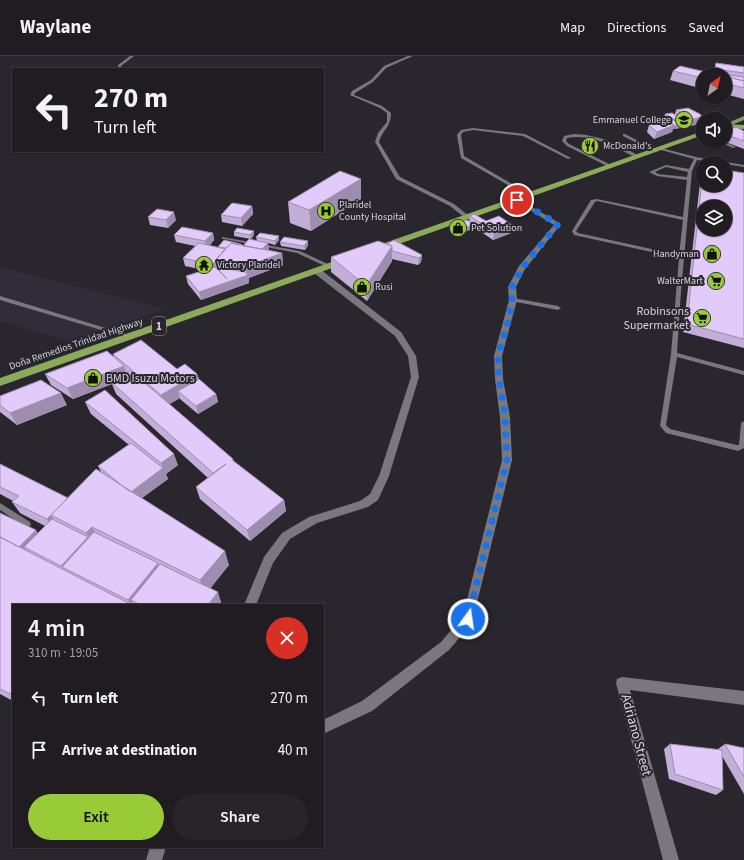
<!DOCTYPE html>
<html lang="en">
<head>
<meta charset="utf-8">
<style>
	body { margin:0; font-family:"Source Sans 3",sans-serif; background:#28252a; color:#f1f3f6; height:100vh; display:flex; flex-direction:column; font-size:15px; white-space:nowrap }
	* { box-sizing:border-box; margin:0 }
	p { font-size:13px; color:#a2a1a5 }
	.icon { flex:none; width:22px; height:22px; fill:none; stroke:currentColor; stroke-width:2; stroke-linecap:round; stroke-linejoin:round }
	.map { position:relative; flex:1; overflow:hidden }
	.side { position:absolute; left:12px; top:548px; width:312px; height:244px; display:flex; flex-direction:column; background:#201c22; border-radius:0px; box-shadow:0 1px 3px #0004,0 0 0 1px #3d3a40 }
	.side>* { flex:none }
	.hud { position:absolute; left:12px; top:12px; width:312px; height:84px; border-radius:0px; box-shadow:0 1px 3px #0004,0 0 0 1px #3d3a40; background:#201c22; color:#f1f3f6; overflow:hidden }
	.needle { width:26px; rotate:33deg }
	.buttons { position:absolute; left:696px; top:12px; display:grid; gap:8px }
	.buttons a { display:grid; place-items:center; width:36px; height:36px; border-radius:50%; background:#201c22; box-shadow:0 1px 3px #0004,0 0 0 1px #3d3a40; font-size:20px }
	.pin { position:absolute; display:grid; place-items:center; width:34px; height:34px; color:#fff; margin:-17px; border:2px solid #fff; border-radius:50%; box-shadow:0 1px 4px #0007 }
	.me { position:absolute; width:44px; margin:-22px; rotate:14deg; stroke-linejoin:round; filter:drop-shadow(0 0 3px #0008) }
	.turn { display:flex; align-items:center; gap:14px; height:84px; padding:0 16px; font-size:18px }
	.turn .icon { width:52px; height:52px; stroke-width:2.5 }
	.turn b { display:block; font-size:28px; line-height:34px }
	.round { display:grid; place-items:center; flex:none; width:42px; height:42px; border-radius:21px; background:#28252a }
	.overview { display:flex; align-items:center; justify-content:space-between; height:68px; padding:0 16px }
	h1 { font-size:24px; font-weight:600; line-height:30px }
	.cta { display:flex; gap:8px; margin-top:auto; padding:8px 16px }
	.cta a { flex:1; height:46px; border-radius:24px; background:#99cb36; color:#111; font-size:16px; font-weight:600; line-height:46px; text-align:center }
	.cta a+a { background:#28252a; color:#f1f3f6 }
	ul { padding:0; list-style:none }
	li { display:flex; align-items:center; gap:12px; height:52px; padding:0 16px }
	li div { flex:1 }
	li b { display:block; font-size:15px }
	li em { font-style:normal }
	header { display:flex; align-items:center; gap:24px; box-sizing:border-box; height:56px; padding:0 20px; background:#201c22; border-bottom:1px solid #3d3a40 }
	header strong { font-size:19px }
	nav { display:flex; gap:22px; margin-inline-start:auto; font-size:14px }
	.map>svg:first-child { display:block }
</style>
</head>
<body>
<header>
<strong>Waylane</strong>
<nav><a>Map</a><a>Directions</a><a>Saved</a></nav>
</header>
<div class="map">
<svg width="744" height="804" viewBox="0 0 744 804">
	<rect width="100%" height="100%" fill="#2a262d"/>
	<path fill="#322b38" d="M0,211L165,253L71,286L0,265Z"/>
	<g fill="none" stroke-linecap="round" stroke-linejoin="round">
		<path fill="#7b777f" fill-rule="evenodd" d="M130,0H134L121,10L122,13H118V9Z
			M408,0H413L386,12L373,26L355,37L354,39L382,50L391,57C391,71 383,73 379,86L400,121L454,148L469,160V162H465L450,150L396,123L375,86L378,77L387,66V57L380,52L350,39L352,35L371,24L384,10Z
			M473,72L525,78L571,102L568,103L523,80L473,74L463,76L461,79L464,100L531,139L527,140L461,102L457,79L461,74Z
			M574,78C595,78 623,89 640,101L637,102C614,91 592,77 567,82L566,85L569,88L613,110L609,111L567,90L562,85L564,80Z
			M623,78H625L658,95L655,96L623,80Z
			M717,85H723L736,91L733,92Z
			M661,92L696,101L744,109V111L725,108V107L697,104L692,115L681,235L677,297L744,315V319L677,301L666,369L670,373L737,389H739L741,367L744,365V392L738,395L666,377L660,370L671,298L679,202L574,179L572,175L591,144L597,143L683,161L687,124L657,120L649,116L666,109L689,113L694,103L661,94ZM666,111L688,116L687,121L658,118L655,116ZM597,145L683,164L679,199L578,177L576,175L595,146Z
			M222,181L300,195L332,210L331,211H327L297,197L224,183H222Z
			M0,240L132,280L133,281L132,282H128L0,244Z
			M513,242L558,250L561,252L558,254L511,245L510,244Z
			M0,447L30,466L31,468L30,470L27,471L24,470L0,454Z"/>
		<path fill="#7b777f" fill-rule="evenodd" d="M517,142L561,168L525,213L516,231L517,244L502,300L503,323L510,361L512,404L472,567L449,594L372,655L323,678V664L362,645L441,586L463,560L502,404L500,361L495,323L494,300L509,244L508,231L519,210L554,169L515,145L514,144Z
			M314,213H320L401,276L416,300L419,321L389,420L378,444L368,451L317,467L290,483L273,507L256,549H244L264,501L282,477L309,461L360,445L370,438L379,420L411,321L408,300L395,280L314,217Z
			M622,621L744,635V649L630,634L679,804H663L616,627L617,623Z
			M150,791H166L162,804H146Z"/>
		<path fill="#859669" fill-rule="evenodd" d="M744,60V64L729,70H725V68Z"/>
		<path fill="#8bab5a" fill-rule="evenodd" d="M725,68L744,69V73L725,72Z
			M703,75V79L385,193H379L378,191L379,189Z
			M346,201L349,202L350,204L349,206L0,330V322Z"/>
	</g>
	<path fill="#c2aed7" d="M716,7L744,11V43L725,38V19H703V33L670,24L673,15L704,16L713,17Z
		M676,54L702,61L700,68L690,70L687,69L680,71V72L673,73L672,76L654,83L647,76L649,69L658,66L659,63L664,62L665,58H675Z
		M725,75H744V93L723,85H725Z
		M703,111L744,117V292L683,276L701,118Z
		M361,123V143L311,175L290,167L288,146Z
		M252,150L253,158L242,170L222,166L221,159Z
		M470,160L486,165L512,169L511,177L493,184L474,171V172L460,178L453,173V169L469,165Z
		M148,161L176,164L168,172L150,169Z
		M234,176L254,179L251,183L234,180Z
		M213,177L214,184L209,190L218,192V191L241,188L243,190L257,185L256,181L279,180V184L275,189L268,187L269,194L282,197L283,209L249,222V227L201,244L188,228L186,220L204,214L185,210L183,202L195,190L176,186L174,179Z
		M280,186L308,189L305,194L281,190Z
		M387,188L422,199L421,206L418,209L392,203V205L367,245L331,216V201Z
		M113,298L197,318L199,323L216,338L218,346L198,358L180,343V342L169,348L233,403L234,405L284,444L286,455L250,485L200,443L196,431L208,422L116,338L112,328L73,343L51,329L45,318L114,302Z
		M0,340L67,349L17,369L0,356Z
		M85,346L178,409L166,418L168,423L142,442L229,509L210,532L221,546L219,549H13V645L0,638V457L38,477L45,470L20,457L12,446L13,445L0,438V408L68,442L102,418L98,410L129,389L91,358Z
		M670,688L718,694V693L725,688L744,692V738L722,700L723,734L716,739L669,723L664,693Z"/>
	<path fill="#9e8daf" d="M702,61L700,68L690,70L693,63Z
		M688,66L687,69L680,71L681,67Z
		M681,68L680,72L673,73L672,76L654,83L657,76L674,69Z
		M361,123V143L311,175L309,154Z
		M252,150L253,158L242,170L241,162Z
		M174,156L176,164L168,172L166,164Z
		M474,168V172L460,178L461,174Z
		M512,169L511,177L493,184L494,176Z
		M254,175V179L251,183L250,179Z
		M213,177L214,184L207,193L205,185Z
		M279,180V184L275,189V185Z
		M308,185V189L305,194L304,190Z
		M268,187L269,194L261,195Z
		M392,190V205L367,245L366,230Z
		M282,197L283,209L249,222V227L201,244L199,236L247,220L245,211Z
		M422,199L421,206L418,209L419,202Z
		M215,206L217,214L214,217L212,209Z
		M124,310L128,322L111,326L112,328L73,343L67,332Z
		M197,318L201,330L178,335L180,342L165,351L161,339Z
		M61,337L67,349L17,369L10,357Z
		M216,338L218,346L198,358L196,350Z
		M174,398L178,409L166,418L168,423L135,447L130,436L163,412L161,407Z
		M284,444L286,455L250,485L247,474Z
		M51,459L58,470L54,474L47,463Z
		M92,471L100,485L95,491L86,477Z
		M36,474L43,485L24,491L30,499L19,491Z
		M88,481L95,492L62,511L68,520L61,510Z
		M225,495L229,509L206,538L200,524Z
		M158,507L163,518L131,544L134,549H131L128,544Z
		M218,536L221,546L219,549H208Z"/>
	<path fill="#e2cafa" stroke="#9e8daf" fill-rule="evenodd" d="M716,7L744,11V17L715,13Z
		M680,10L719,19H703V22L673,15Z
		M704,16L744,21V25L725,20V19H719Z
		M725,20L744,25V32L725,27Z
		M688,52L700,58L702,61L693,63L676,54Z
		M672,57L688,66L681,67L665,58Z
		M668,61L681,68L674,70V69L665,63L662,65L659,63Z
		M665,63L674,69L657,76L649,69Z
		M736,71L744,75V85L725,78V75Z
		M703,114V129H725V114L744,117V283L687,268ZM703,151H725V173H703Z
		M340,115L361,123L309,154L288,146Z
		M232,147L252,150L241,162L221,159Z
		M157,153L174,156L166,164L148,161Z
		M474,158L486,165L499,160L512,169L494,176L470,160Z
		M467,164L474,168L461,174L453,169Z
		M182,171L213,177L205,185L174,179Z
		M237,172L254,175L250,179L234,176Z
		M260,177L279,180L275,185L256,181Z
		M284,181L308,185L304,190L280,186Z
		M249,183L268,187L262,193L243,190Z
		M224,184L241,188L240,189L231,187L226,192L218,191Z
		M394,184L422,199L419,202L392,195V190L387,188Z
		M378,185L392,190L366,230L331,201Z
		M199,187L225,193L215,205V206L212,209L183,202Z
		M231,187L282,197L245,211L215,205Z
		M215,211L227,223L216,211L245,216L248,219L199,236L186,220Z
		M141,284L177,313L185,308L197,318L161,339L113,298Z
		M107,295L124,310L67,332L45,318Z
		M131,315L233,403L232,404L284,444L247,474L196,431L226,408L213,417L111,326Z
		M199,323L216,338L196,350L178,335Z
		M41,324L61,337L10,357L0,349V340Z
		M105,334L174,398L161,407L85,346Z
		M131,387L163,412L131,436L125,432L98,410Z
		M0,408L68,442L47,463L12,446L19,440L0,431Z
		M96,413L225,495L200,524L92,471L86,477L51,459Z
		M0,457L36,474L19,491L0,481Z
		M52,463L88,481L61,510L24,491Z
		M94,476L158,507L128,544L62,511Z
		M0,481L132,549H13V639L0,633Z
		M160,508L218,536L208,549H141L131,544Z
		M670,688L722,694L723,734L675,718Z
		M725,688L744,692V721Z"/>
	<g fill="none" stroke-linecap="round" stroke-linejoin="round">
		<path stroke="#1a73e8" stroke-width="7" stroke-dasharray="0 12.6" d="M468,563L507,404L505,360L499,323L498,300L508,266L512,244V231L522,212L558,168L517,144"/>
	</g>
	<defs>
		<symbol id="university-disc" viewBox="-11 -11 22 22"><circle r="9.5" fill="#99cb36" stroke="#2a262d"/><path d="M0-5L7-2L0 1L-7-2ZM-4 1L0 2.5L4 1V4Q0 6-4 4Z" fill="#111"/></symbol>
		<symbol id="restaurant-disc" viewBox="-11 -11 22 22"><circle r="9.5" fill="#99cb36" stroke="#2a262d"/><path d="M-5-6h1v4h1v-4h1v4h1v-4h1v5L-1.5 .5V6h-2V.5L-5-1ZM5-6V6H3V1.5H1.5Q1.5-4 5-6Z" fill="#111"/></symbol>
		<symbol id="hospital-disc" viewBox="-11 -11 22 22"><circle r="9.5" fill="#99cb36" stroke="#2a262d"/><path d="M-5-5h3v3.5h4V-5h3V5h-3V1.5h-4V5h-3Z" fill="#111"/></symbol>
		<symbol id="shop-disc" viewBox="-11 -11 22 22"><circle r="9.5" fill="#99cb36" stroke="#2a262d"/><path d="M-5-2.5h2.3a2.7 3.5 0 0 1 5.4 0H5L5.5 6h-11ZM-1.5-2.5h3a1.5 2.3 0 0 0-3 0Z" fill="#111"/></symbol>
		<symbol id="temple-disc" viewBox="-11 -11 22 22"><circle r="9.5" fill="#99cb36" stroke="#2a262d"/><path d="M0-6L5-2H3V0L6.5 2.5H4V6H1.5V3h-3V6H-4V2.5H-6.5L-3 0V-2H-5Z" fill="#111"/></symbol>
		<symbol id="supermarket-disc" viewBox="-11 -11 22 22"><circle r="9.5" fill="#99cb36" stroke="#2a262d"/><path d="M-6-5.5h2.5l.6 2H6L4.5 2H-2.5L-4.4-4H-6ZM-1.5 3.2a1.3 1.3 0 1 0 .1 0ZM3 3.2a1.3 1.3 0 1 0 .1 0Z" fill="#111"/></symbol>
	</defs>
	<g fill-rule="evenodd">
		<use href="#university-disc" x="674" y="54" width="20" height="20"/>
		<use href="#restaurant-disc" x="580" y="80" width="20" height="20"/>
		<use href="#hospital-disc" x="316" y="145" width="20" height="20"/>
		<use href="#shop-disc" x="448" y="162" width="20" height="20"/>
		<use href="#shop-disc" x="702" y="188" width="20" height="20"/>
		<use href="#temple-disc" x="194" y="199" width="20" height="20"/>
		<use href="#supermarket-disc" x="706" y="215" width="20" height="20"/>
		<use href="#shop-disc" x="352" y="221" width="20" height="20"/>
		<use href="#supermarket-disc" x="692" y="252" width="20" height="20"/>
		<use href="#shop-disc" x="83" y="312" width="20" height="20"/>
	</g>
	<g text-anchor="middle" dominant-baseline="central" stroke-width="4" stroke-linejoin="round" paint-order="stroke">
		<g font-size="10" fill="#d5d3d8" stroke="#2a262d" text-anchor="start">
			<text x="671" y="64" text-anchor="end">Emmanuel College</text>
			<text x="603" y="90">McDonald's</text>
			<text x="339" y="149">Plaridel<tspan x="339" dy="12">County Hospital</tspan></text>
			<text x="471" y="172">Pet Solution</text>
			<text x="699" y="198" text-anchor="end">Handyman</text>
			<text x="217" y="209">Victory Plaridel</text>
			<text x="703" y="225" text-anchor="end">WalterMart</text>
			<text x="375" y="231">Rusi</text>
		</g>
		<g font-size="10" fill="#d5d3d8" stroke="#2a262d">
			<text transform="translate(76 288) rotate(-19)">Doña Remedios Trinidad Highway</text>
		</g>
		<rect fill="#2a262d" stroke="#a29fa5" stroke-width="1" x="152" y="261" width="14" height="18" rx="3"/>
		<g font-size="11" font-weight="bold" fill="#d5d3d8">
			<text x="159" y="270">1</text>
		</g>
		<g font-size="12" fill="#d5d3d8" stroke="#2a262d" text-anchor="end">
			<text x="689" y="255">Robinsons<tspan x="689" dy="14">Supermarket</tspan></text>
			<text x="106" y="322" text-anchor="start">BMD Isuzu Motors</text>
		</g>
		<g font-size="14" fill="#d5d3d8" stroke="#2a262d">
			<text transform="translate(636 679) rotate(75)">Adriano Street</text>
		</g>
	</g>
</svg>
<div class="buttons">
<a><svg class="needle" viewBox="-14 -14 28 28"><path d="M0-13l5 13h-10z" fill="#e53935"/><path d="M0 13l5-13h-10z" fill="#a2a1a5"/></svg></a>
<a><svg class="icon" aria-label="sound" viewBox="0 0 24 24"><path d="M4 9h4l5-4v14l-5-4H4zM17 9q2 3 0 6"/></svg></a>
<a><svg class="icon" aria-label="search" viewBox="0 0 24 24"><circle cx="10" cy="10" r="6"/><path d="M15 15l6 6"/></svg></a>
<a><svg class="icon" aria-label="layers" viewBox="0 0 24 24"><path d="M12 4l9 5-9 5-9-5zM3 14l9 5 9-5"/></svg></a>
</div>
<div class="pin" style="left:517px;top:144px;background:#d93025"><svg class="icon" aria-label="arrive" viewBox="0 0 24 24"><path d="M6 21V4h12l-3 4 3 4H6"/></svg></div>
<svg class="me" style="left:468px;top:563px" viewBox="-20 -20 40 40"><circle r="17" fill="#1a73e8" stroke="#fff" stroke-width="3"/><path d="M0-11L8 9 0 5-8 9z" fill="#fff"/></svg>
<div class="hud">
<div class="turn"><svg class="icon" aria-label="left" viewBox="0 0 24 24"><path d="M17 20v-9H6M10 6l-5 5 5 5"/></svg><div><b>270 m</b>Turn left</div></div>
</div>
<section class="side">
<div class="overview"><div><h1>4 min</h1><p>310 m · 19:05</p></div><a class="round" style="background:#d93025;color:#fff"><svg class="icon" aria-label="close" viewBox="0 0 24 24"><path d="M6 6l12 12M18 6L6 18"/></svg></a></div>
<ul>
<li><svg class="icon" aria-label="left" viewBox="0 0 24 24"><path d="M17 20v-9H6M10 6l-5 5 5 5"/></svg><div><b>Turn left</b></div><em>270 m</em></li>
<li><svg class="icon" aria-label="arrive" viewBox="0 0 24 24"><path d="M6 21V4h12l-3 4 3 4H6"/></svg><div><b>Arrive at destination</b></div><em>40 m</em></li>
</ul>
<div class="cta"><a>Exit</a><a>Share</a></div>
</section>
</div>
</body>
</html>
